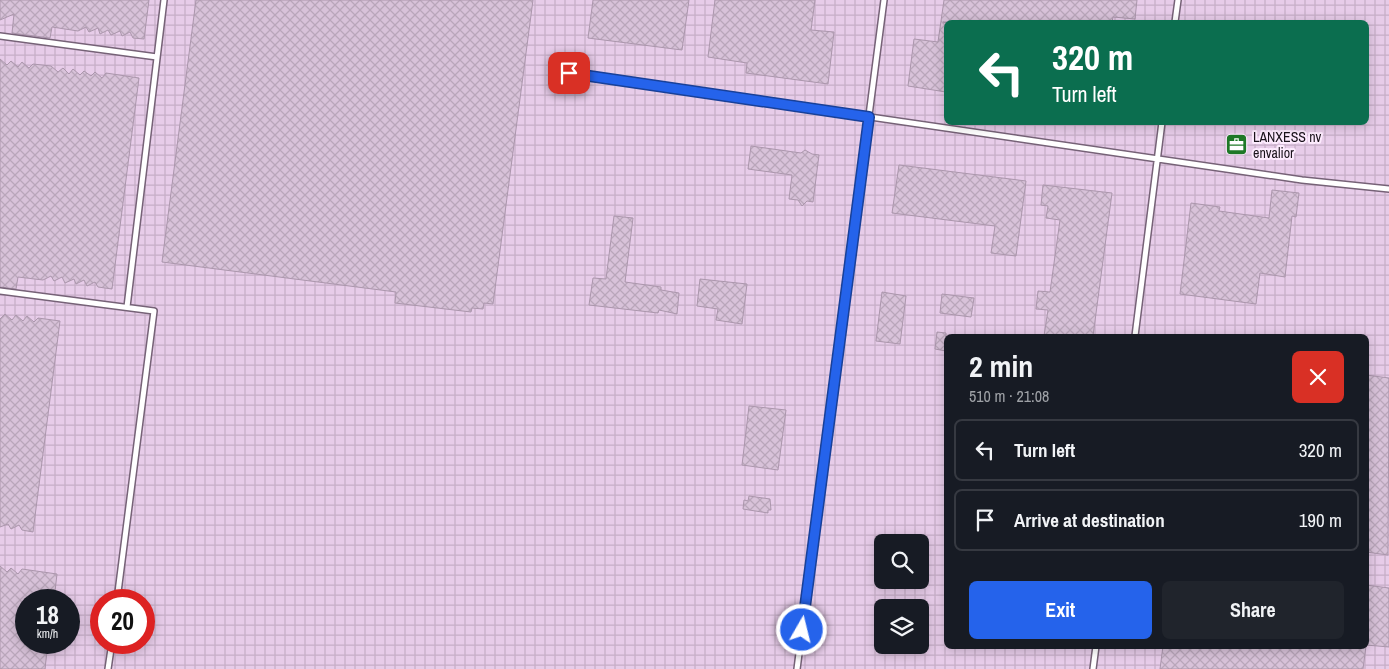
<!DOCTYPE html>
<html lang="en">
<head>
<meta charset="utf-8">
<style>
	body { margin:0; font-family:"Archivo Narrow",sans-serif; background:#20242c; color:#f1f3f6; height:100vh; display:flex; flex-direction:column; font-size:19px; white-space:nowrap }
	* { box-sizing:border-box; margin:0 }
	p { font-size:16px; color:#9ea1a6 }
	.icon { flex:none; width:28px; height:28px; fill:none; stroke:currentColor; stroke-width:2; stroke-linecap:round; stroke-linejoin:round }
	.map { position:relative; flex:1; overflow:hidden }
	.drawer { position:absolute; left:944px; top:334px; width:425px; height:315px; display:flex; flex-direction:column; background:#171b24; border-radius:8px; box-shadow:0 2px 12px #0003 }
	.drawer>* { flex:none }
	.top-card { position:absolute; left:944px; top:20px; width:425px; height:105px; border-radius:8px; box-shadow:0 2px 12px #0003; background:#0b6e4f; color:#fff; overflow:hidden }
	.buttons { position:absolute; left:874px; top:534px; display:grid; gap:10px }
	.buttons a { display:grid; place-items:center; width:55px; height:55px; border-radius:8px; background:#171b24; box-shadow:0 2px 12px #0003; font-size:25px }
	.speed { position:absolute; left:15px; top:589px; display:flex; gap:10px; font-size:25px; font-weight:700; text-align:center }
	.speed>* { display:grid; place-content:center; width:65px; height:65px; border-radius:50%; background:#171b24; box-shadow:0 2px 12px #0003; line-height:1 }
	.speed small { font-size:12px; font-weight:400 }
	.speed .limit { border:8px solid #d22; background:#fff; color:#111 }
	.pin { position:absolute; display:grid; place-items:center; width:42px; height:42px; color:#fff; margin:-21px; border-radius:10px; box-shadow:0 2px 8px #0006 }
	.me { position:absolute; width:55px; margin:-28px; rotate:8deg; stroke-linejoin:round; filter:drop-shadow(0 0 4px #0008) }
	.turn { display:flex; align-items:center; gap:18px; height:105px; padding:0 25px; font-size:22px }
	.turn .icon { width:65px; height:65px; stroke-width:2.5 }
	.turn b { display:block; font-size:35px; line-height:42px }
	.round { display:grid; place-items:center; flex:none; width:52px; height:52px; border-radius:8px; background:#20242c }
	.headline { display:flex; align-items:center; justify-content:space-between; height:85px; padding:0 25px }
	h1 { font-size:30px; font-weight:700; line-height:38px }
	.cta { display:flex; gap:10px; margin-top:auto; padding:10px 25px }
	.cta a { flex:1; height:58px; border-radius:8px; background:#2563eb; color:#fff; font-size:20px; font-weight:700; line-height:58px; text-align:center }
	.cta a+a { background:#20242c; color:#f1f3f6 }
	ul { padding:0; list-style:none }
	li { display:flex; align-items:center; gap:15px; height:62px; margin:0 10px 8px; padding:0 15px; border:2px solid #363941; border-radius:8px }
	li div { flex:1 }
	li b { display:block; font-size:19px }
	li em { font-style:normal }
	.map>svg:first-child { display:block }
</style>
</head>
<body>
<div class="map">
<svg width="1389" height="669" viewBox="0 0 1389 669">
	<defs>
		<pattern id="industrial-grid" width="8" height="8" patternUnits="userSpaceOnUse" patternTransform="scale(1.25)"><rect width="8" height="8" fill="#e7cce9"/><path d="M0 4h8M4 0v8" fill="none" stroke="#c6aec7"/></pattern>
		<pattern id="building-cross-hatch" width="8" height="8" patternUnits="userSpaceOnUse" patternTransform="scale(1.25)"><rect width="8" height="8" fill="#d8c2d9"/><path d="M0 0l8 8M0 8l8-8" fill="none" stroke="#b9a6ba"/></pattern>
	</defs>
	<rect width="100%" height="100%" fill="#f3dcf4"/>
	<path fill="url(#industrial-grid)" fill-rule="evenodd" d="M0,0H1389V669H0ZM946,22H1366V122H946ZM946,336H1366V646H946ZM882,542H920V580H882ZM26,600H69V642H26ZM101,600H144V642H101ZM882,608H920V645H882Z"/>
	<path fill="url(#building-cross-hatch)" stroke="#ab96ac" d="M0,0H149L144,39L133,38L130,32L122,36L120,31L111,35L108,30L100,34L98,28L89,32L86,27L78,31L52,27L50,38L12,33L14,14L0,20Z
		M196,0H533L493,304L484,303L483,309L472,308L471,312L395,303L396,292L162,262Z
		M593,0H689L682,50L588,38Z
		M715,0H815L811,30L834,32L828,84L746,73L747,63L708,57Z
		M944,0H1137L1135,19L1113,17L1112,22H943L946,23V92L908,86L914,39L938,42Z
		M0,59L7,65L11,61L18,67L22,62L29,68L33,64L51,66L58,72L63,68L69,74L73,69L80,75L84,71L91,76L95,72L102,78L106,73L139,78L112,289L98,287L95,282L87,286L84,280L76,284L74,279L65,283L62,277L54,281L51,276L43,280L18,277L16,289L0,287Z
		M751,146L801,153L805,150L812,154L819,155L813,202L807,201L802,206L798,200L789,199L792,175L748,169Z
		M899,165L1026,181L1016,256L991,253L995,226L892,213Z
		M1043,185L1112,193L1093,336H1044L1048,310L1036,309L1038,291L1050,292L1060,220L1046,218L1048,206L1041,205Z
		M1272,190L1299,193L1296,217L1292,216L1285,277L1260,273L1256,304L1180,294L1191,203L1220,207L1219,211L1269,218Z
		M614,216L633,218L625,282L661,287V290L679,293L677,314L659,310L658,313L589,305L593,278L606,279Z
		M700,279L747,284L742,324L716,320L718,309L697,306Z
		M882,292L906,296L900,344L876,341Z
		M942,294L974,298L971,317L940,313Z
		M5,314L12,320L16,315L23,321L27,316L34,322L38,318L60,321L33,532L22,530L19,525L11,529L8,524L0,527V319Z
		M937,332L946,333V351L935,349Z
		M1366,375L1389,378L1388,555L1366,552Z
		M749,406L786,410L778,470L742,465Z
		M749,496L770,499L771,510H768V513L743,509L744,500L748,501Z
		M0,566L7,572L11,568L18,574L22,569L57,574L54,600H26V642H48L45,669H0Z
		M1366,585L1389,588V647L1366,645Z
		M1163,646H1366L1363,669H1160Z"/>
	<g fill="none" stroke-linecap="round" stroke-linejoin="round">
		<defs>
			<path id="service" d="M1175,22L1178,0
				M0,36L157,57
				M569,73L1302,180L1389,189
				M0,291L154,311L117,600
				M127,307L164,0
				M1135,336L1162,122
				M108,669L112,642
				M797,669L884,0
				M1093,669L1096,646"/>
		</defs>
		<use href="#service" stroke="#766277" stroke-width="8"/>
		<use href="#service" stroke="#fff" stroke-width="5"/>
	</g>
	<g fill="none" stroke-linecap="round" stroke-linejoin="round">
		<defs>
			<path id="route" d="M569,73L869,117L802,630"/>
		</defs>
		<use href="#route" stroke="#184099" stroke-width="12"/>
		<use href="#route" stroke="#2563eb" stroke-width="9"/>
	</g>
	<defs>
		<symbol id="office-square" viewBox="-11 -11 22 22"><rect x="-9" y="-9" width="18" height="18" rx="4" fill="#1e7827" stroke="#fdebfe"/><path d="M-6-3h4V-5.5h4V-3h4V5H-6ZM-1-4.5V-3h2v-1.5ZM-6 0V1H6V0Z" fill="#fff"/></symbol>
	</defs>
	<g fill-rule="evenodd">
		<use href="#office-square" x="1224" y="132" width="25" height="25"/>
	</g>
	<g text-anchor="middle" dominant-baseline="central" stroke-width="4" stroke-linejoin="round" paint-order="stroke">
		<g font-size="14" fill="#19121a" stroke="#fdebfe" text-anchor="start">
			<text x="1253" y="137">LANXESS nv<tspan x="1253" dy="16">envalior</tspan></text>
		</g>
	</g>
</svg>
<div class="buttons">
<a><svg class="icon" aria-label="search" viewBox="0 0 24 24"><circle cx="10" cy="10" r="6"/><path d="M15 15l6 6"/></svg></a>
<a><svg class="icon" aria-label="layers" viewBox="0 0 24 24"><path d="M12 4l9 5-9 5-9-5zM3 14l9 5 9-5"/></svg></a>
</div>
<div class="speed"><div>18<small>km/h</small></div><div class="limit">20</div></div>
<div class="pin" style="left:569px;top:73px;background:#d93025"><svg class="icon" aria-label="arrive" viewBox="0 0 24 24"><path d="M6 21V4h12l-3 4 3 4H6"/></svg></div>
<svg class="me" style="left:802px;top:630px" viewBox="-20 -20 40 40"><circle r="17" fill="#2563eb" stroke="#fff" stroke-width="3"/><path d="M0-11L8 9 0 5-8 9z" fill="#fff"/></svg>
<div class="top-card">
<div class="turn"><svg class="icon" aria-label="left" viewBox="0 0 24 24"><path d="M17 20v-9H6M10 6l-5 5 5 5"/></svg><div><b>320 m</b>Turn left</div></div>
</div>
<section class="drawer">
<div class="headline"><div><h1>2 min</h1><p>510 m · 21:08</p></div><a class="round" style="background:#d93025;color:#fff"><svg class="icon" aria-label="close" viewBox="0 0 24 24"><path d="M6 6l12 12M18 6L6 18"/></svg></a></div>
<ul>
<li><svg class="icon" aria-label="left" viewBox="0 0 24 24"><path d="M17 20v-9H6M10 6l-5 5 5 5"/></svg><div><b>Turn left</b></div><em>320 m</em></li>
<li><svg class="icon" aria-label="arrive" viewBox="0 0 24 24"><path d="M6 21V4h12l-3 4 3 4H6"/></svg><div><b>Arrive at destination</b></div><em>190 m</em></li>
</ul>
<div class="cta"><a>Exit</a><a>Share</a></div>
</section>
</div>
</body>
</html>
